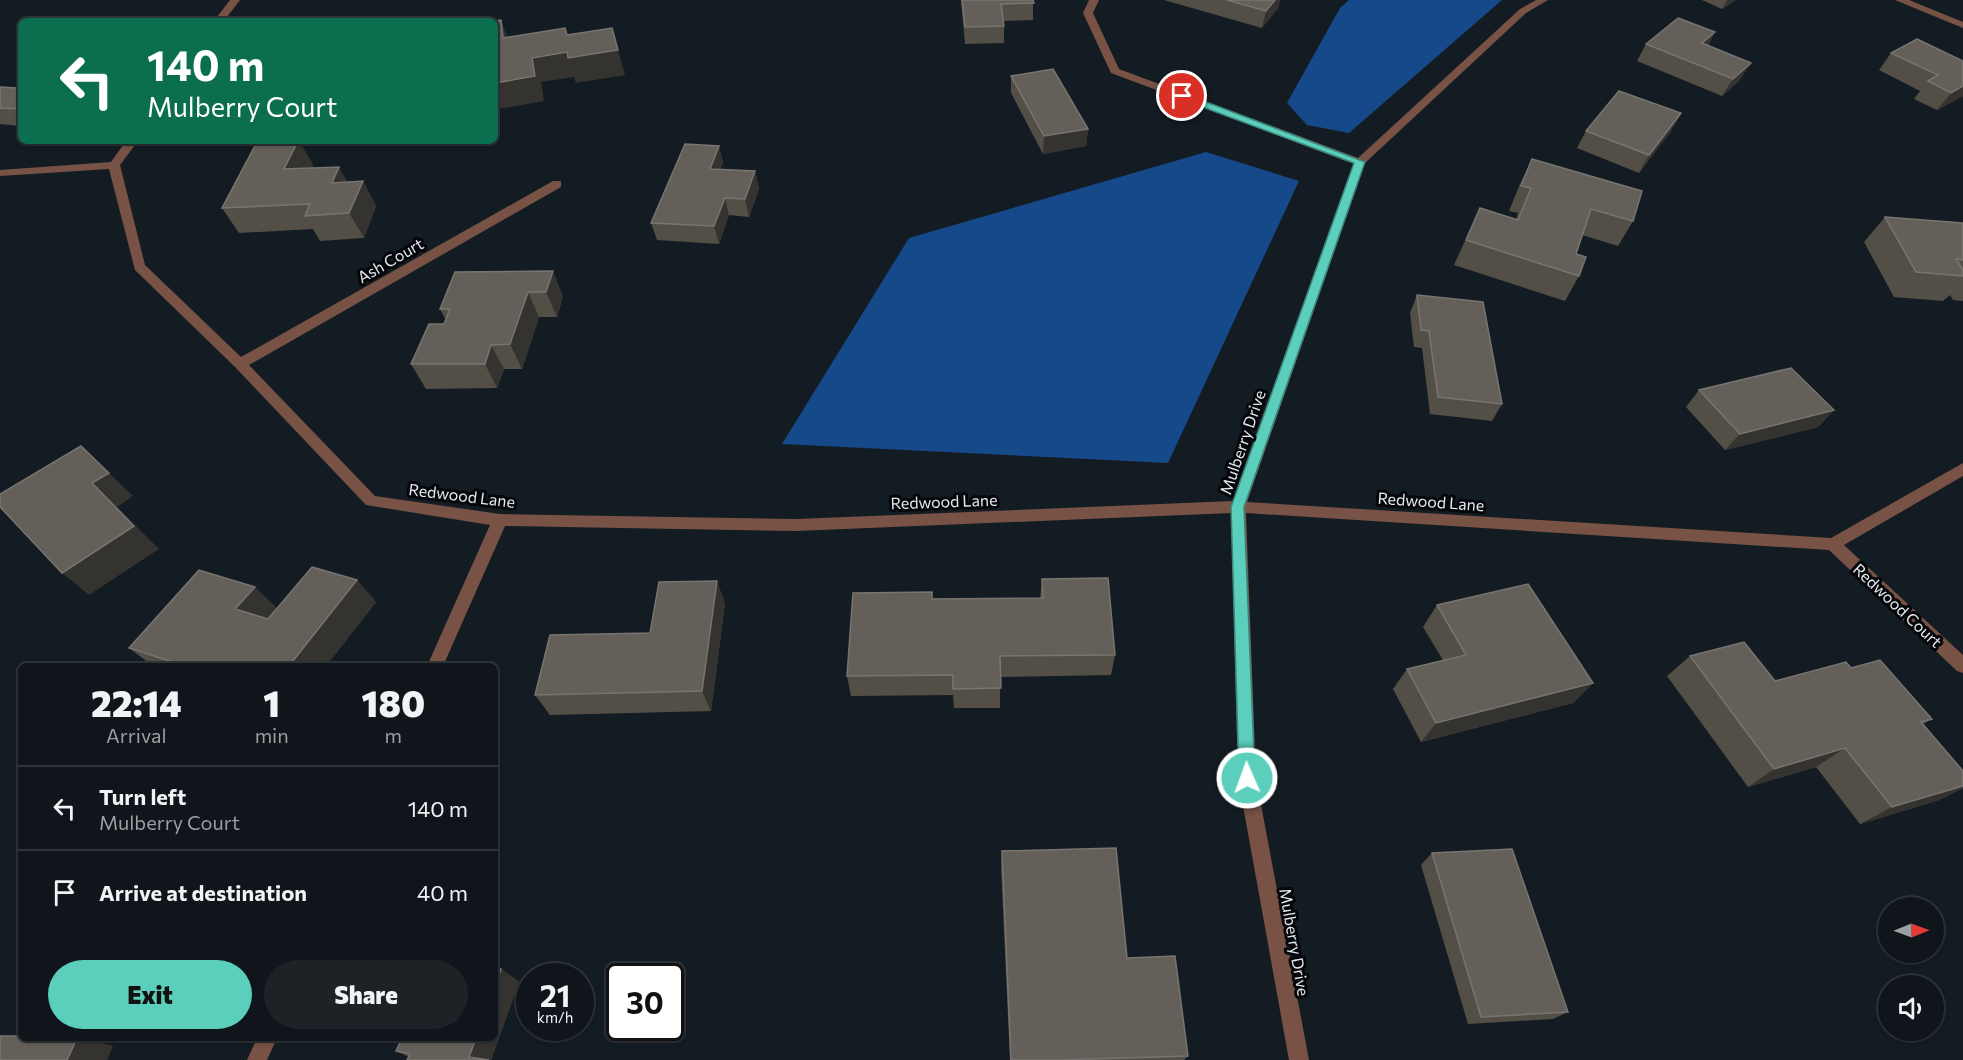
<!DOCTYPE html>
<html lang="en">
<head>
<meta charset="utf-8">
<style>
	body { margin:0; font-family:Commissioner,sans-serif; background:#1d2227; color:#f1f3f6; height:100vh; display:flex; flex-direction:column; font-size:22px; white-space:nowrap }
	* { box-sizing:border-box; margin:0 }
	p { font-size:20px; color:#9b9fa2 }
	.icon { flex:none; width:33px; height:33px; fill:none; stroke:currentColor; stroke-width:2; stroke-linecap:round; stroke-linejoin:round }
	.map { position:relative; flex:1; overflow:hidden }
	.drawer { position:absolute; left:18px; top:663px; width:480px; height:378px; display:flex; flex-direction:column; background:#0f151a; border-radius:9px; box-shadow:0 2px 4px #0004,0 0 0 2px #2f3439 }
	.drawer>* { flex:none }
	.banner { position:absolute; left:18px; top:18px; width:480px; height:126px; border-radius:9px; box-shadow:0 2px 4px #0004,0 0 0 2px #2f3439; background:#0b6e4f; color:#fff; overflow:hidden }
	.needle { width:39px; rotate:89deg }
	.buttons { position:absolute; left:1878px; top:897px; display:grid; gap:12px }
	.buttons a { display:grid; place-items:center; width:66px; height:66px; border-radius:50%; background:#0f151a; box-shadow:0 2px 4px #0004,0 0 0 2px #2f3439; font-size:30px }
	.speed { position:absolute; left:516px; top:963px; display:flex; gap:12px; font-size:30px; font-weight:700; text-align:center }
	.speed>* { display:grid; place-content:center; width:78px; height:78px; border-radius:50%; background:#0f151a; box-shadow:0 2px 4px #0004,0 0 0 2px #2f3439; line-height:1 }
	.speed small { font-size:15px; font-weight:400 }
	.speed .limit { border:3px solid #111; border-radius:9px; background:#fff; color:#111 }
	.pin { position:absolute; display:grid; place-items:center; width:51px; height:51px; color:#fff; margin:-26px; border:3px solid #fff; border-radius:50%; box-shadow:0 2px 6px #0007 }
	.me { position:absolute; width:66px; margin:-33px; rotate:358deg; stroke-linejoin:round; filter:drop-shadow(0 0 4px #0008) }
	.turn { display:flex; align-items:center; gap:21px; height:126px; padding:0 30px; font-size:27px }
	.turn .icon { width:78px; height:78px; stroke-width:2.5 }
	.turn b { display:block; font-size:42px; line-height:51px }
	.eta { display:flex; justify-content:space-evenly; align-items:center; height:102px; text-align:center }
	.eta b { font-size:36px; font-weight:800; line-height:42px }
	.cta { display:flex; gap:12px; margin-top:auto; padding:12px 30px }
	.cta a { flex:1; height:69px; border-radius:36px; background:#5bcebc; color:#111; font-size:24px; font-weight:800; line-height:69px; text-align:center }
	.cta a+a { background:#1d2227; color:#f1f3f6 }
	ul { padding:0; list-style:none }
	li { display:flex; align-items:center; gap:18px; height:84px; padding:0 30px; border-top:2px solid #2f3439 }
	li div { flex:1 }
	li b { display:block; font-size:22px }
	li em { font-style:normal }
	.map>svg:first-child { display:block }
</style>
</head>
<body>
<div class="map">
<svg width="1963" height="1060" viewBox="0 0 1963 1060">
	<rect width="100%" height="100%" fill="#141c23"/>
	<path fill="#164989" d="M1349,0H1502L1349,133L1307,125L1287,103L1340,8Z
		M1206,152L1299,181L1168,463L782,444L909,238Z"/>
	<g fill="none" stroke-linecap="round" stroke-linejoin="round">
		<path fill="#775245" fill-rule="evenodd" d="M230,0H240L224,21H214Z
			M1089,0H1099L1093,13L1119,69L1358,158L1520,9L1536,0H1548L1526,13L1365,163L1247,502L1831,538L1963,463V476L1844,545L1963,655V673L1957,671L1829,550L1246,513L1256,778L1309,1060H1289L1238,778L1231,513L797,531L505,526L443,666H427L490,525L366,505L235,367L135,270L109,169L0,176V170L111,162L126,141H138L120,165L145,265L241,357L553,181H561V187L249,365L375,496L500,514L797,519L1233,501L1354,164L1111,73L1083,13Z
			M1895,0H1909L1963,22V28Z
			M257,1038H277L267,1060H247Z"/>
	</g>
	<path fill="#544f46" d="M961,0H1033V20L1004,21V43L965,44Z
		M1164,0H1280L1278,8L1262,28Z
		M1702,0H1736L1722,9Z
		M1715,32L1708,45L1740,80L1722,96L1637,61L1646,44Z
		M1891,53L1963,61V96L1937,110L1914,99L1920,91L1879,70Z
		M1011,76L1088,129L1086,146L1043,154L1011,93Z
		M21,84V126L0,124V87L17,88Z
		M1681,113L1671,131L1639,173L1577,148L1586,131Z
		M277,141H299L313,165L312,168L348,182L363,181L376,206L364,238L320,241L313,229L239,233L222,208Z
		M719,146L723,163L720,169L755,171L759,189L749,217L729,215L719,244L657,240L651,223Z
		M1532,159L1633,221L1618,246L1582,235L1576,254L1579,276L1565,301L1454,265L1480,208L1516,219L1518,213L1509,211L1520,184Z
		M1885,217L1963,223V301L1953,300L1950,295L1943,301L1894,297L1864,242Z
		M455,272L563,296L557,317H539L522,369H504L497,388L426,389L411,364L444,324L446,320L440,309Z
		M1417,295L1502,404L1492,421L1430,414L1422,348L1414,347L1410,313Z
		M1699,390L1834,410L1818,427L1725,450L1686,407Z
		M1042,579L1115,655L1111,675L1000,677V708H954L953,695L851,696L847,676L932,592V599L1040,598Z
		M357,580L376,602L326,666H153L129,648L277,608L268,619Z
		M725,603L711,711L550,715L535,695L650,633Z
		M1437,605L1593,683L1573,703L1421,742L1393,689L1407,669L1443,660L1423,627Z
		M1690,656L1775,681L1851,668L1932,719L1923,724L1963,771V788L1939,800L1860,824L1816,767L1748,787L1667,676Z
		M1002,851L1127,958L1188,1056L1184,1060H1010L1001,867Z
		M1432,853L1568,1012L1553,1019L1468,1024L1421,865Z
		M501,969L519,982L491,1060L409,1057L396,1051Z"/>
	<path fill="#343330" d="M1275,0H1280L1278,8L1262,28L1266,11Z
		M1727,0H1736L1722,9Z
		M501,20L510,45L503,38Z
		M565,28L573,52L612,28L625,75L576,83L574,77L541,82L544,101L499,109L495,98V83L532,58L567,52V35Z
		M1715,32L1705,49L1702,43Z
		M1751,63L1740,80L1722,96L1733,79Z
		M1963,86V96L1937,110L1951,93Z
		M1681,113L1671,131L1639,173L1649,155Z
		M1088,129L1086,146L1043,154L1044,136Z
		M298,141H299L313,165L299,194L284,169Z
		M719,146L723,163L714,186L710,169Z
		M339,167L353,192L332,183Z
		M755,171L759,189L749,217L745,199Z
		M363,181L376,206L364,238L349,213Z
		M725,198L729,215L719,244L714,226Z
		M553,271L563,296L557,317L546,292Z
		M528,292L539,317L522,369L510,344Z
		M491,345L504,369L497,388L485,364Z
		M1834,410L1818,427L1725,450L1740,434Z
		M81,446L133,496L117,507L159,549L89,595L62,573L92,483Z
		M357,580L376,602L326,666H289Z
		M717,581L725,603L711,711L702,691Z
		M255,587L277,608L258,630L235,609Z
		M1593,683L1573,703L1421,742L1436,723Z
		M1845,748L1816,767L1748,787L1774,769Z
		M1963,786V788L1939,800L1860,824L1892,807Z
		M501,969L519,982L491,1060L469,1057L476,1038H495V987Z
		M77,1038H86L113,1046L107,1060H67Z"/>
	<path fill="#645f58" stroke="#787570" stroke-width="1.5" d="M962,0H1033L1034,3L1001,4L1004,26L965,27Z
		M1227,0H1275L1266,11Z
		M1678,18L1715,32L1702,43L1751,63L1733,79L1646,44Z
		M501,20L503,38L565,28L567,35L612,28L618,50L568,58L567,52L532,58L535,76L495,83V21Z
		M1917,39L1963,61V86L1951,93L1928,81L1938,75L1891,53Z
		M1053,69L1088,129L1044,136L1011,76Z
		M21,84V109L0,108V87L17,88Z
		M1619,91L1681,113L1649,155L1586,131Z
		M277,141H298L284,169L339,167L332,183L363,181L349,213L305,216L310,204L222,208L257,142Z
		M685,144L719,146L710,169L755,171L745,199L725,198L714,226L651,223Z
		M1532,159L1642,191L1633,221L1591,209L1576,254L1586,257L1579,276L1466,240L1480,208L1518,220L1531,188L1521,186Z
		M1885,217L1963,223V260L1956,259L1963,270V276L1916,272Z
		M553,271L546,292H528L510,344L491,345L485,364H411L429,324H444L450,309H440L455,272Z
		M1417,295L1483,302L1502,404L1438,397L1429,331L1421,330Z
		M1791,368L1834,410L1740,434L1699,390Z
		M81,446L109,473L92,483L134,526L62,573L0,507V494Z
		M312,567L357,580L289,666H185L129,648L199,570L255,587L235,609L268,619Z
		M1108,578L1115,655L1000,656L1001,688L953,689V675L847,676L853,593L932,592V599L1043,598L1042,579Z
		M717,581L702,691L535,695L550,635L650,633L659,582Z
		M1528,584L1593,683L1436,723L1407,669L1466,655L1437,605Z
		M1744,642L1775,681L1846,662L1851,668L1880,660L1932,719L1921,722L1963,771V786L1892,807L1845,748L1774,769L1690,656Z
		M1116,848L1127,958L1175,956L1188,1056L1059,1060H1011L1002,851Z
		M1512,849L1568,1012L1481,1017L1432,853Z
		M495,969H501L495,987Z
		M0,1036H21V1038H77L67,1060H0Z
		M402,1038H476L469,1057L489,1060H407L410,1054L396,1051Z"/>
	<path fill="#5bcebc" stroke="#3b867a" stroke-width="1.5" d="M1178,94H1185L1365,162L1244,507L1255,778L1252,784L1247,786L1241,784L1239,778L1231,507L1354,163L1178,98Z"/>
	<g text-anchor="middle" dominant-baseline="central" stroke-width="6" stroke-linejoin="round" paint-order="stroke">
		<g font-size="16" fill="#e5eaef" stroke="#040609">
			<text transform="translate(390 260) rotate(-30)">Ash Court</text>
			<text transform="translate(1242 442) rotate(-71)">Mulberry Drive</text>
			<text transform="translate(462 495) rotate(7)">Redwood Lane</text>
			<text transform="translate(944 501) rotate(-2)">Redwood Lane</text>
			<text transform="translate(1431 501) rotate(4)">Redwood Lane</text>
			<text transform="translate(1898 605) rotate(43)">Redwood Court</text>
			<text transform="translate(1295 942) rotate(80)">Mulberry Drive</text>
		</g>
	</g>
</svg>
<div class="buttons">
<a><svg class="needle" viewBox="-14 -14 28 28"><path d="M0-13l5 13h-10z" fill="#e53935"/><path d="M0 13l5-13h-10z" fill="#9b9fa2"/></svg></a>
<a><svg class="icon" aria-label="sound" viewBox="0 0 24 24"><path d="M4 9h4l5-4v14l-5-4H4zM17 9q2 3 0 6"/></svg></a>
</div>
<div class="speed"><div>21<small>km/h</small></div><div class="limit">30</div></div>
<div class="pin" style="left:1182px;top:96px;background:#d93025"><svg class="icon" aria-label="arrive" viewBox="0 0 24 24"><path d="M6 21V4h12l-3 4 3 4H6"/></svg></div>
<svg class="me" style="left:1247px;top:778px" viewBox="-20 -20 40 40"><circle r="17" fill="#5bcebc" stroke="#fff" stroke-width="3"/><path d="M0-11L8 9 0 5-8 9z" fill="#fff"/></svg>
<div class="banner">
<div class="turn"><svg class="icon" aria-label="left" viewBox="0 0 24 24"><path d="M17 20v-9H6M10 6l-5 5 5 5"/></svg><div><b>140 m</b>Mulberry Court</div></div>
</div>
<section class="drawer">
<div class="eta">
<div><b>22:14</b><p>Arrival</p></div>
<div><b>1</b><p>min</p></div>
<div><b>180</b><p>m</p></div>
</div>
<ul>
<li><svg class="icon" aria-label="left" viewBox="0 0 24 24"><path d="M17 20v-9H6M10 6l-5 5 5 5"/></svg><div><b>Turn left</b><p>Mulberry Court</p></div><em>140 m</em></li>
<li><svg class="icon" aria-label="arrive" viewBox="0 0 24 24"><path d="M6 21V4h12l-3 4 3 4H6"/></svg><div><b>Arrive at destination</b></div><em>40 m</em></li>
</ul>
<div class="cta"><a>Exit</a><a>Share</a></div>
</section>
</div>
</body>
</html>
